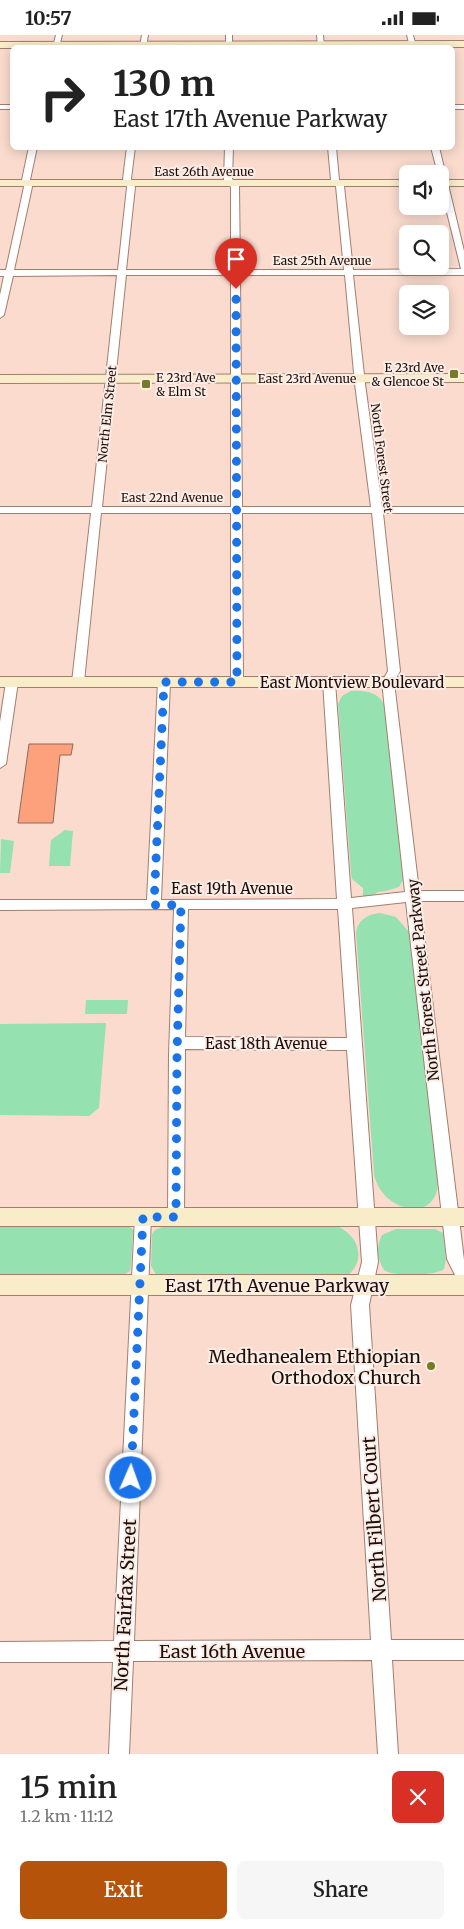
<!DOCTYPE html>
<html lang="en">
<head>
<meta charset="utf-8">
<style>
	body { margin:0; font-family:Merriweather,serif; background:#f6f6f6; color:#222; height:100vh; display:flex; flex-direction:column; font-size:19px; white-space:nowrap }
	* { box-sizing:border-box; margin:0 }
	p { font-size:16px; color:#767676 }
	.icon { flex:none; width:28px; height:28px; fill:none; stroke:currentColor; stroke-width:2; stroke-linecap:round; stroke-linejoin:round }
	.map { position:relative; height:1719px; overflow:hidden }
	.sheet { display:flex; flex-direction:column; background:#fff; flex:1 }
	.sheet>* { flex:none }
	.guide { position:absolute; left:10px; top:10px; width:445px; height:105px; border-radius:8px; box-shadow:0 2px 12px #0003; background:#fff; color:#222; overflow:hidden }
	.controls { position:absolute; left:399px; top:130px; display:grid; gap:10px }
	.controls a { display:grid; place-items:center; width:50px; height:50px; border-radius:8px; background:#fff; box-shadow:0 2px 12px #0003; font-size:25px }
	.pin { position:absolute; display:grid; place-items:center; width:42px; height:42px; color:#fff; margin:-51px -21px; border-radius:50% 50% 50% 0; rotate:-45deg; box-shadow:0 0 5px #0007 }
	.pin .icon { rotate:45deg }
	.me { position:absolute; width:55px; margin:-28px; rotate:2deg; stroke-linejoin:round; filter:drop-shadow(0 0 4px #0008) }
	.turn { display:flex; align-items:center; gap:18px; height:105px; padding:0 20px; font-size:22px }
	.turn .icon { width:65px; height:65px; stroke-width:2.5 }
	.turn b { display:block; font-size:35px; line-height:42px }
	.round { display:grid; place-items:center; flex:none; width:52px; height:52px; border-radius:8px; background:#f6f6f6 }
	.headline { display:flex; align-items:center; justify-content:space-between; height:85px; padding:0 20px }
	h1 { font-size:30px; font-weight:600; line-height:38px }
	.cta { display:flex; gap:10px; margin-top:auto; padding:10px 20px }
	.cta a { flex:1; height:58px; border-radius:8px; background:#b45309; color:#fff; font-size:20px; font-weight:600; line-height:58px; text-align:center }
	.cta a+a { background:#f6f6f6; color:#222 }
	.status { display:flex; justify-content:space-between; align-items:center; height:35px; padding:0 25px; background:#fff; direction:ltr }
	.status svg { height:14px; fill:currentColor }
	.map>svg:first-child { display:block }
</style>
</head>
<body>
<div class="status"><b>10:57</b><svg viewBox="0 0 49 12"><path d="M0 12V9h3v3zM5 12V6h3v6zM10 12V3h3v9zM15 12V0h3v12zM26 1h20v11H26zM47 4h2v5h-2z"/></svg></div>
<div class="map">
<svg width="464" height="1719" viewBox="0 0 464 1719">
	<rect width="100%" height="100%" fill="#fadbce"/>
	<path fill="#96e1b0" d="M351,656C365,655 380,657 385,672L404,843L399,852L386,856L378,857L363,868V853L352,844L351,839L338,669L342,661Z
		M65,795L73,796L70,831H49L51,805Z
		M1,804L14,806L10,838H0Z
		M380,878L396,882L410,898L438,1146C438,1190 381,1177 374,1139L356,898C357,886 367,879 380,878Z
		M86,965H128L127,979H85Z
		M106,988L99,1073L89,1081L0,1080V989Z
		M0,1189H127L133,1195L131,1230L130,1236L122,1241L0,1242Z
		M167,1190L337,1191C358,1200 367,1224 348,1240L157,1241L151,1231L152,1199L155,1195Z
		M396,1194H435L443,1198L446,1224L444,1234C436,1241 393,1242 384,1235C377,1224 376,1211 382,1200Z"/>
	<path fill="#fda17c" stroke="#8c6a5c" d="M29,709H73L71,720H60L53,788H18Z"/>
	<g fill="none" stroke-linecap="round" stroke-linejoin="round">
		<defs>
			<path id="street" d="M56,0H62L59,12H53Z
				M142,0H148L146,12H140Z
				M226,0H232V12H226Z
				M317,0H323L324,12H318Z
				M407,0H413L416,12H410Z
				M0,70H12V74H0Z
				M452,70H464V74H452Z
				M29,112H37L30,145L32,152L14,235H118L127,152L123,144L127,112H135L131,144L135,152L126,235H231V152L224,145L225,112H233L232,144L239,151L240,235H344L336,151L331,145L328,112H336L339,145L344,151L353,235L461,234L440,149V139H438L431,112H439L464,216V240H353L365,349L382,472H464V478H383L400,636L394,647L419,856H464V866H420L464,1225V1248L458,1246L447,1224L406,867L352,873L378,1227L369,1270L391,1605H464V1625H392L398,1719H378L372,1625L133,1626L129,1719H109L113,1627H0V1607L114,1606L135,1182L137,1177L143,1175L149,1177L151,1182L134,1606L371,1605L351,1270L362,1227L347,1015L185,1014L184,1182L182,1187L176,1189L170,1187L168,1182L169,1020L174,874L0,875V865H147L158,647L164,643L170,647L161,865L337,864L323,647L329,643L335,647L351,863L405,857L382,647L388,636L372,478H242L243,647L237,651L231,647V478H101L84,647L78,651L72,647L91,478H0V472H92L117,240L13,241L4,280L0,283V260L4,241H0V235H6L24,152L22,145ZM126,240H231V472H102ZM240,240H345L355,349L371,472H242ZM188,874H338L347,1003L185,1002Z
				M12,643L18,647L6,729L0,733V687L6,647Z"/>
			<path id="secondary" d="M464,6V12L0,13V7Z
				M0,145H408V151H0Z
				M440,145H464V151H440Z
				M464,339V347L0,348V340Z
				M0,642H464V652H0Z
				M0,1173H464V1191H0Z
				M0,1240H464V1260H0Z"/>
		</defs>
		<use href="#street" stroke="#a27e70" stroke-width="2"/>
		<use href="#secondary" stroke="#a27e70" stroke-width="2"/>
		<use href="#street" fill="#fff" fill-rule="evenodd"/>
		<use href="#secondary" fill="#f8edc8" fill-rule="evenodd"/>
	</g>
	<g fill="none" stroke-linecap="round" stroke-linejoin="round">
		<path stroke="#1a73e8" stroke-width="9" stroke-dasharray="0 16.2" d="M131,1443L143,1182H176L177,1020L181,870H154L164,647H237L236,254"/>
	</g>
	<g fill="#767b25" stroke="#fcece6" stroke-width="2">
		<rect x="449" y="334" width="10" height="10" rx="2.5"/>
		<rect x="141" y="344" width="10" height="10" rx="2.5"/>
		<circle cx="431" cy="1331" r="5"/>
	</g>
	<g text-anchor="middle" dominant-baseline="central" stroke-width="4" stroke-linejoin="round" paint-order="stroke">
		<g font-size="12" fill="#1c0f0a" stroke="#fcece6">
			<text x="204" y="136">East 26th Avenue</text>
			<text x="322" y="225">East 25th Avenue</text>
			<text x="307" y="343">East 23rd Avenue</text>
			<text transform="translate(107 379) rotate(-84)">North Elm Street</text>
			<text transform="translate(382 423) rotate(83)">North Forest Street</text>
			<text x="172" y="462">East 22nd Avenue</text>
		</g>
		<g font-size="12" fill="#1c0f0a" stroke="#fcece6" text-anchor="end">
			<text x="444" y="332">E 23rd Ave<tspan x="444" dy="14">&amp; Glencoe St</tspan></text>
			<text x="156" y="342" text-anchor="start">E 23rd Ave<tspan x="156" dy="14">&amp; Elm St</tspan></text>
		</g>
		<g font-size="15" fill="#1c0f0a" stroke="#fcece6">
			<text x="352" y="647">East Montview Boulevard</text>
			<text x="232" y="853">East 19th Avenue</text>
			<text transform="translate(423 945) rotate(-96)">North Forest Street Parkway</text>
			<text x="266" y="1008">East 18th Avenue</text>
		</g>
		<g font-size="18" fill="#1c0f0a" stroke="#fcece6">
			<text x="277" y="1250">East 17th Avenue Parkway</text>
			<text transform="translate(374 1484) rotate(-94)">North Filbert Court</text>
			<text transform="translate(125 1570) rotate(-87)">North Fairfax Street</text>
			<text x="232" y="1616">East 16th Avenue</text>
		</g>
		<g font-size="18" fill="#1c0f0a" stroke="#fcece6" text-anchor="end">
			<text x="421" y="1321">Medhanealem Ethiopian<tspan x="421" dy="21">Orthodox Church</tspan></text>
		</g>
	</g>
</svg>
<div class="controls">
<a><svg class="icon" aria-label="sound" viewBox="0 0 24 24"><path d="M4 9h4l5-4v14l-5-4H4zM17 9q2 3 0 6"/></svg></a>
<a><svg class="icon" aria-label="search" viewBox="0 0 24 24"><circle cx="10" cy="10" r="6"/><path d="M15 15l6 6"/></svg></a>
<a><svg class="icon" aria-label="layers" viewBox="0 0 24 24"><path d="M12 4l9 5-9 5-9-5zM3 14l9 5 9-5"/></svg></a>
</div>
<div class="pin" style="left:236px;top:254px;background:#d93025"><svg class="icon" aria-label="arrive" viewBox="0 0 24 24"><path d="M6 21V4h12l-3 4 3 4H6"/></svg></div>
<svg class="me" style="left:131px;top:1443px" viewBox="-20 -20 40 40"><circle r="17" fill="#1a73e8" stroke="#fff" stroke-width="3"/><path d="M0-11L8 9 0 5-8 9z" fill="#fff"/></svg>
<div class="guide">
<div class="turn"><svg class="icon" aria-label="right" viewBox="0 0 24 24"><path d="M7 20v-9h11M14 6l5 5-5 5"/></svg><div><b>130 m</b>East 17th Avenue Parkway</div></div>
</div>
</div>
<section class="sheet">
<div class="headline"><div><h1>15 min</h1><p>1.2 km · 11:12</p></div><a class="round" style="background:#d93025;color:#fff"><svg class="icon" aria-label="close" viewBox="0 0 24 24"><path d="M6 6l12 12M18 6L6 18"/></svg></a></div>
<div class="cta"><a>Exit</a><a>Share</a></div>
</section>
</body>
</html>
